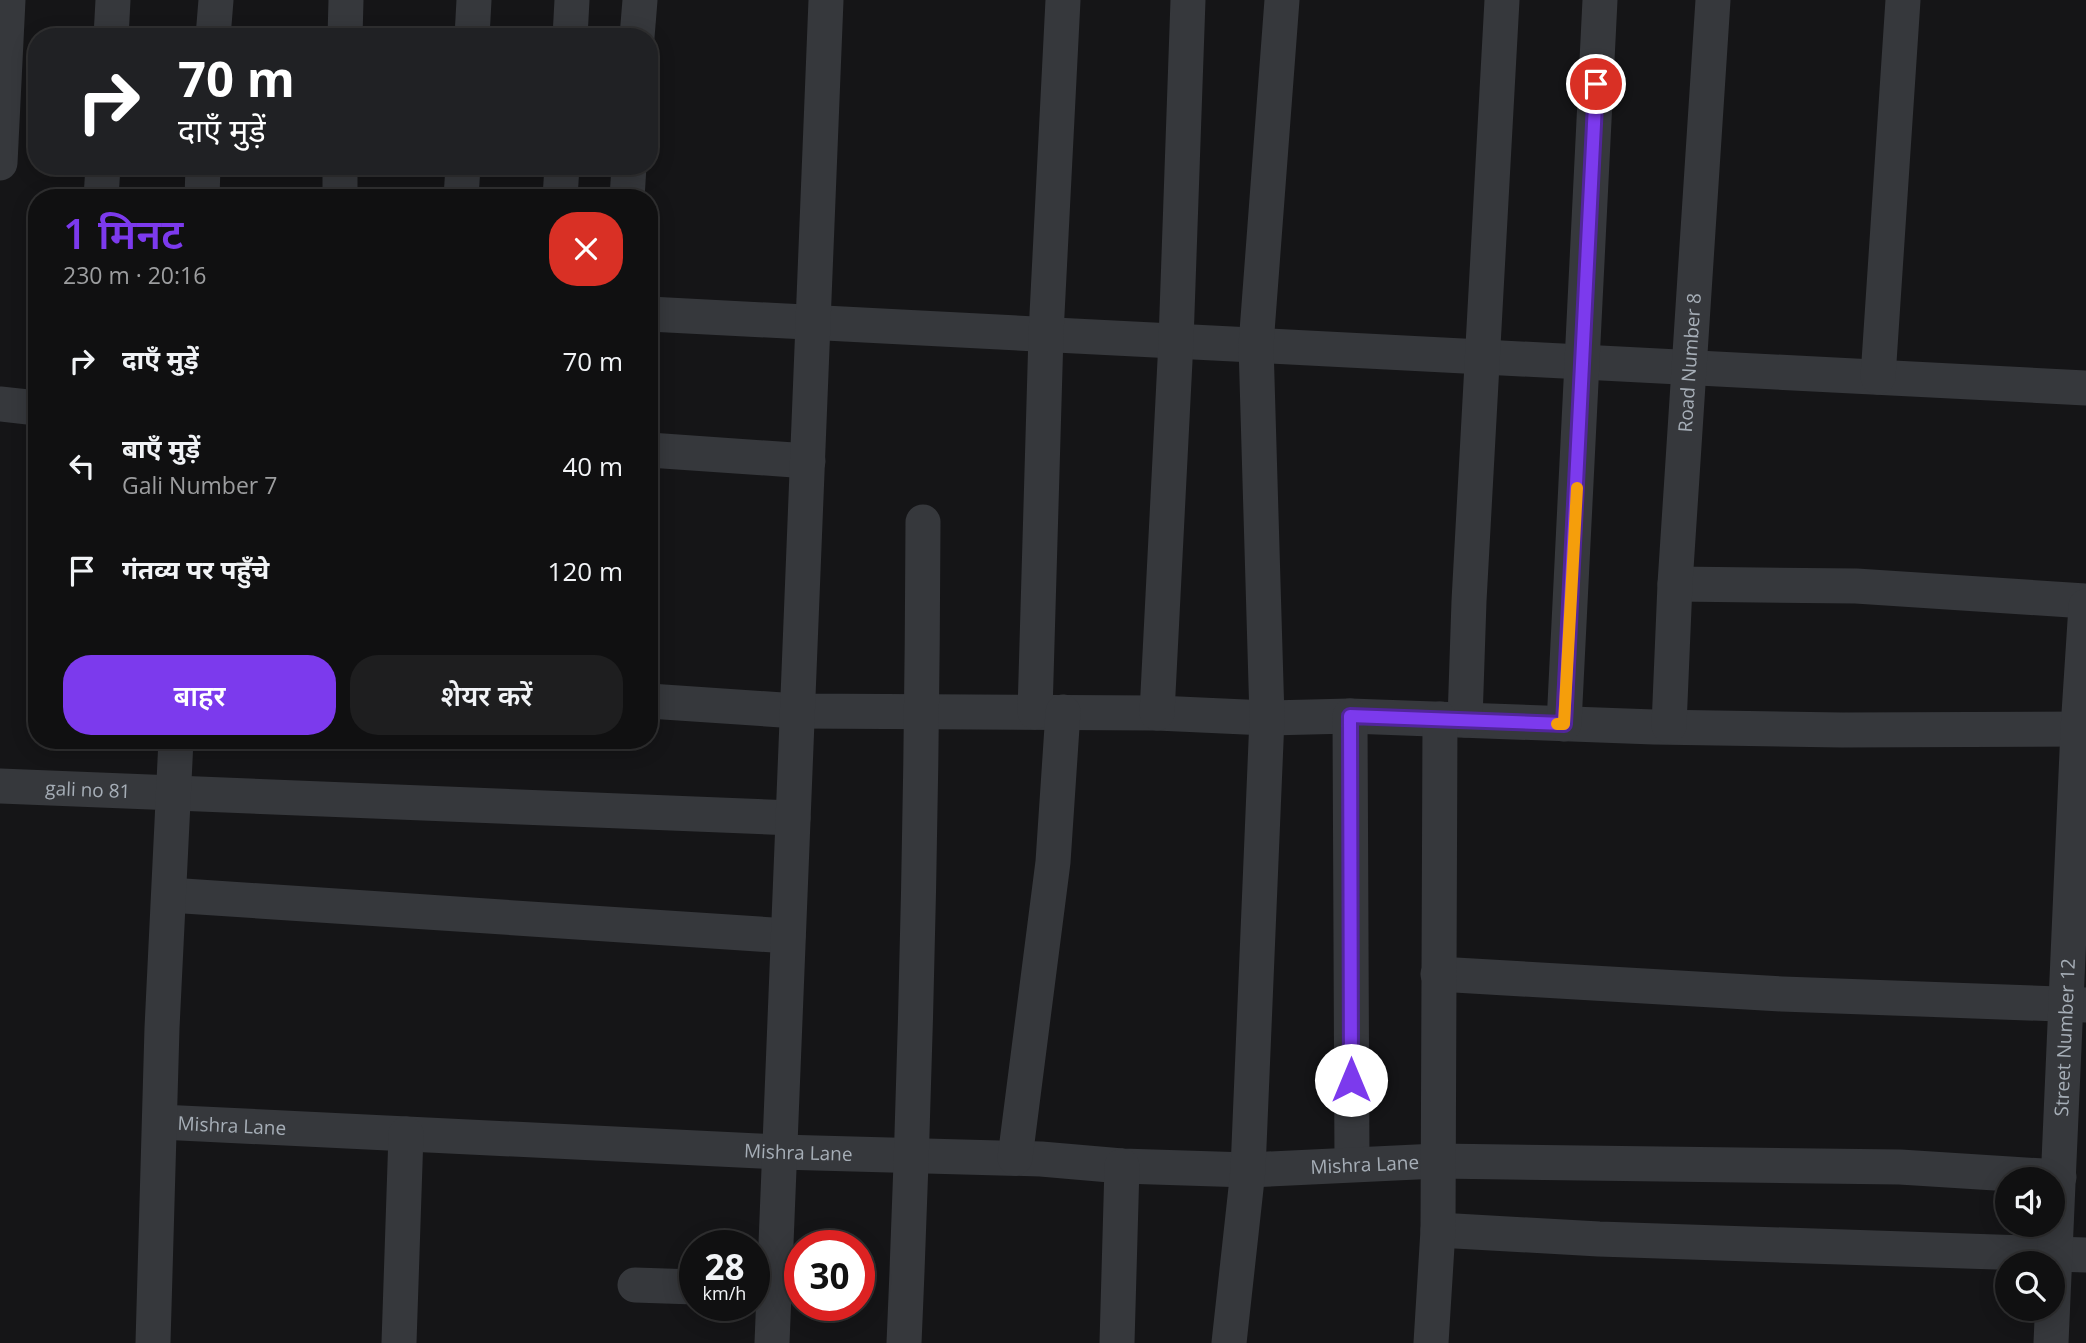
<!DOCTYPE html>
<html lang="hi">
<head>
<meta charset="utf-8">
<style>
	body { margin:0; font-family:"Open Sans","Noto Sans Devanagari",sans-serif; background:#1e1e1f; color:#f1f3f6; height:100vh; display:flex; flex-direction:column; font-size:26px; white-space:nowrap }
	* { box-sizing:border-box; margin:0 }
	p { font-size:23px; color:#9c9d9f }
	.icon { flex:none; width:38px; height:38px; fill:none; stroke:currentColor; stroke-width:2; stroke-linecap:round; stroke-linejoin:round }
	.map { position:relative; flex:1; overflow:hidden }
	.drawer { position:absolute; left:28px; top:189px; width:630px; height:560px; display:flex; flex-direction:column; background:#101011; border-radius:28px; box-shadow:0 4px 18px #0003,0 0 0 2px #303031 }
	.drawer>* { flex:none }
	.banner { position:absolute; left:28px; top:28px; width:630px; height:147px; border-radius:28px; box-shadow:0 4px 18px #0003,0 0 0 2px #303031; background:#202124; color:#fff; overflow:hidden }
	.buttons { position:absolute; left:1995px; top:1167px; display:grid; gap:14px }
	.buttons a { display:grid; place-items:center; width:70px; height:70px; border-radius:50%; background:#101011; box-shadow:0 4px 18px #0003,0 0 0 2px #303031; font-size:35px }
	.speed { position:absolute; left:679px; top:1230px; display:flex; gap:14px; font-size:35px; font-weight:700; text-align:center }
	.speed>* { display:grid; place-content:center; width:91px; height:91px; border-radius:50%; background:#101011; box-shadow:0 4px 18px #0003,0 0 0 2px #303031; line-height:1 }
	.speed small { font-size:18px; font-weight:400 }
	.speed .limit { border:10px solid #d22; background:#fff; color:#111 }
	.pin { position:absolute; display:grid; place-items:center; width:60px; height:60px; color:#fff; margin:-30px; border:4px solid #fff; border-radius:50%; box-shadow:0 2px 7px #0007 }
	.me { position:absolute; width:77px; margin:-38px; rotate:0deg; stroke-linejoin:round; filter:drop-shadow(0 0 5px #0008) }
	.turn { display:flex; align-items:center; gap:24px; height:147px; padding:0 35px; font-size:32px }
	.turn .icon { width:91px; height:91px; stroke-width:2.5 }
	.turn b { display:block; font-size:49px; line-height:60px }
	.round { display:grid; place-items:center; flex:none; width:74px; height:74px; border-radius:28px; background:#1e1e1f }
	.headline { display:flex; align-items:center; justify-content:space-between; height:119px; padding:0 35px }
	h1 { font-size:42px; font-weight:600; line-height:52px; color:#7c3aed }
	.cta { display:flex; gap:14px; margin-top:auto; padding:14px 35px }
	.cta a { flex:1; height:80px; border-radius:28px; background:#7c3aed; color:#fff; font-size:28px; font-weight:600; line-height:80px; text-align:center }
	.cta a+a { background:#1e1e1f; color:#f1f3f6 }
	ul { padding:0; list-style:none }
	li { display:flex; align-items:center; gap:21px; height:105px; padding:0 35px }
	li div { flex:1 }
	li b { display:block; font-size:26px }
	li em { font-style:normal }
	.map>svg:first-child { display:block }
</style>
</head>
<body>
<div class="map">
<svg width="2086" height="1343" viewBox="0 0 2086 1343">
	<rect width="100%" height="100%" fill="#151517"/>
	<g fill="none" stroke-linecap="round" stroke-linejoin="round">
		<g stroke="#36383c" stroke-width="35">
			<path d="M111,37L113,0"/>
			<path d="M213,37L216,0"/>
			<path d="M345,37L346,0"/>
			<path d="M472,37L474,0"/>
			<path d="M570,37L572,0"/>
			<path d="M637,37L640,0"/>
			<path d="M0,163L8,0"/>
			<path d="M340,188V166"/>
			<path d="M101,198L103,166"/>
			<path d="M202,198L203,166"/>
			<path d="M461,198L463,166"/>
			<path d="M560,198L562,166"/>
			<path d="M627,198L629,166"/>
			<path d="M649,314L2086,388"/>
			<path d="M1878,377L1903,0"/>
			<path d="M0,404L37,408"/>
			<path d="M649,450L808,461"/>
			<path d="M1675,584L1856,586L2086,601"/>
			<path d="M649,701L797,711L1157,713L1267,718L1350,716L1654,727L1842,730L2086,729"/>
			<path d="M1035,712L1046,334L1063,0"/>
			<path d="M1157,713L1176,341L1188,0"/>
			<path d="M1350,716L1352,1164"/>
			<path d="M1465,720L1469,601L1502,0"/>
			<path d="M1564,724L1600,0"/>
			<path id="s1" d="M1669,726L1675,584L1713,0"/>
			<path id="s2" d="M0,786L793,818"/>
			<path d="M169,895L788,936"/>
			<path d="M1438,974L1782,994L2086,1005"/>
			<path id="s3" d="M160,1122L780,1152L1041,1159L1122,1166L1248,1170L1437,1161L1900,1167L2059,1177"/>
			<path d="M1015,1158L1053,862L1063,712"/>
			<path d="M1438,1230L1599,1239L2086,1255"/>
			<path d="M635,1285L695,1287"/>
			<path d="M153,1343L162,1028L176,740"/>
			<path d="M399,1343L406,1134"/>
			<path d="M772,1343L826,0"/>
			<path d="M904,1343C916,1070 922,796 923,522"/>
			<path d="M1117,1343L1122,1166"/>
			<path d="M1229,1343L1248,1170L1267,718L1256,345L1282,0"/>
			<path d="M1431,1343L1438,1230L1440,719"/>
			<path id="s4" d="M2051,1343L2078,729L2086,606"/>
		</g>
	</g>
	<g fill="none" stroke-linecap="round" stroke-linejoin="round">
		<defs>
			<path id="route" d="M1351,1080L1350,716L1564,724L1596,84"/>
		</defs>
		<use href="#route" stroke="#51269a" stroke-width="18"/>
		<use href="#route" stroke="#7c3aed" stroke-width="12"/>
		<path stroke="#f59e0b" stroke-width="12" d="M1557,724H1564L1577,488"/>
	</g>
	<g text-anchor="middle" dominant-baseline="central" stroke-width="7" stroke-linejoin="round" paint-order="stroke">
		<g font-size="19" fill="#a6aeb7" stroke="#101012">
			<text stroke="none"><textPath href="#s1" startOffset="364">Road Number 8</textPath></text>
			<text stroke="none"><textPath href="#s2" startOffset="88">gali no 81</textPath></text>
			<text stroke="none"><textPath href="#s4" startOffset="306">Street Number 12</textPath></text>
			<text stroke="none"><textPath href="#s3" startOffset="72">Mishra Lane</textPath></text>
			<text stroke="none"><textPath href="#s3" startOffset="639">Mishra Lane</textPath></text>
			<text stroke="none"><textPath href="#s3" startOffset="1206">Mishra Lane</textPath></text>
		</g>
	</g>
</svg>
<div class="buttons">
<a><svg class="icon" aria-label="sound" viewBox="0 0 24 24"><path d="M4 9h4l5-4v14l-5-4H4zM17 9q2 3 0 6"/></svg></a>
<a><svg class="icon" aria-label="search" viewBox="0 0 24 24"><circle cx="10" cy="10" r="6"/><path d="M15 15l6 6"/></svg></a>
</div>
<div class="speed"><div>28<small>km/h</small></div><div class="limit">30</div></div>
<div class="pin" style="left:1596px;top:84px;background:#d93025"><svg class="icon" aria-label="arrive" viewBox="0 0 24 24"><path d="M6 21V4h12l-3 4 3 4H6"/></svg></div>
<svg class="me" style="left:1351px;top:1080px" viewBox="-20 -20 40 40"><circle r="19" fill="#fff"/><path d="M0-13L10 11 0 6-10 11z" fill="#7c3aed"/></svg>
<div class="banner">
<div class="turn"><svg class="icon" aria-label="right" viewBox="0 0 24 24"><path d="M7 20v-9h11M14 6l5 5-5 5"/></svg><div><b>70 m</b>दाएँ मुड़ें</div></div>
</div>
<section class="drawer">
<div class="headline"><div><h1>1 मिनट</h1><p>230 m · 20:16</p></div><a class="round" style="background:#d93025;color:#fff"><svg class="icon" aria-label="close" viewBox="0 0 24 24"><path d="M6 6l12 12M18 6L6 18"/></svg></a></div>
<ul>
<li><svg class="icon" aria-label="right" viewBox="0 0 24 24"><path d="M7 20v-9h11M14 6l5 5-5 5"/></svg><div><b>दाएँ मुड़ें</b></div><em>70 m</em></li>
<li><svg class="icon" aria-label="left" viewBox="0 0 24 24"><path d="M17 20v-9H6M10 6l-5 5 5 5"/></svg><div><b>बाएँ मुड़ें</b><p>Gali Number 7</p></div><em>40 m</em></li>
<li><svg class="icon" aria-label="arrive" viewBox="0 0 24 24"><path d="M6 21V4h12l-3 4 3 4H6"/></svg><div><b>गंतव्य पर पहुँचे</b></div><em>120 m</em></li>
</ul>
<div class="cta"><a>बाहर</a><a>शेयर करें</a></div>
</section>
</div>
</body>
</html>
